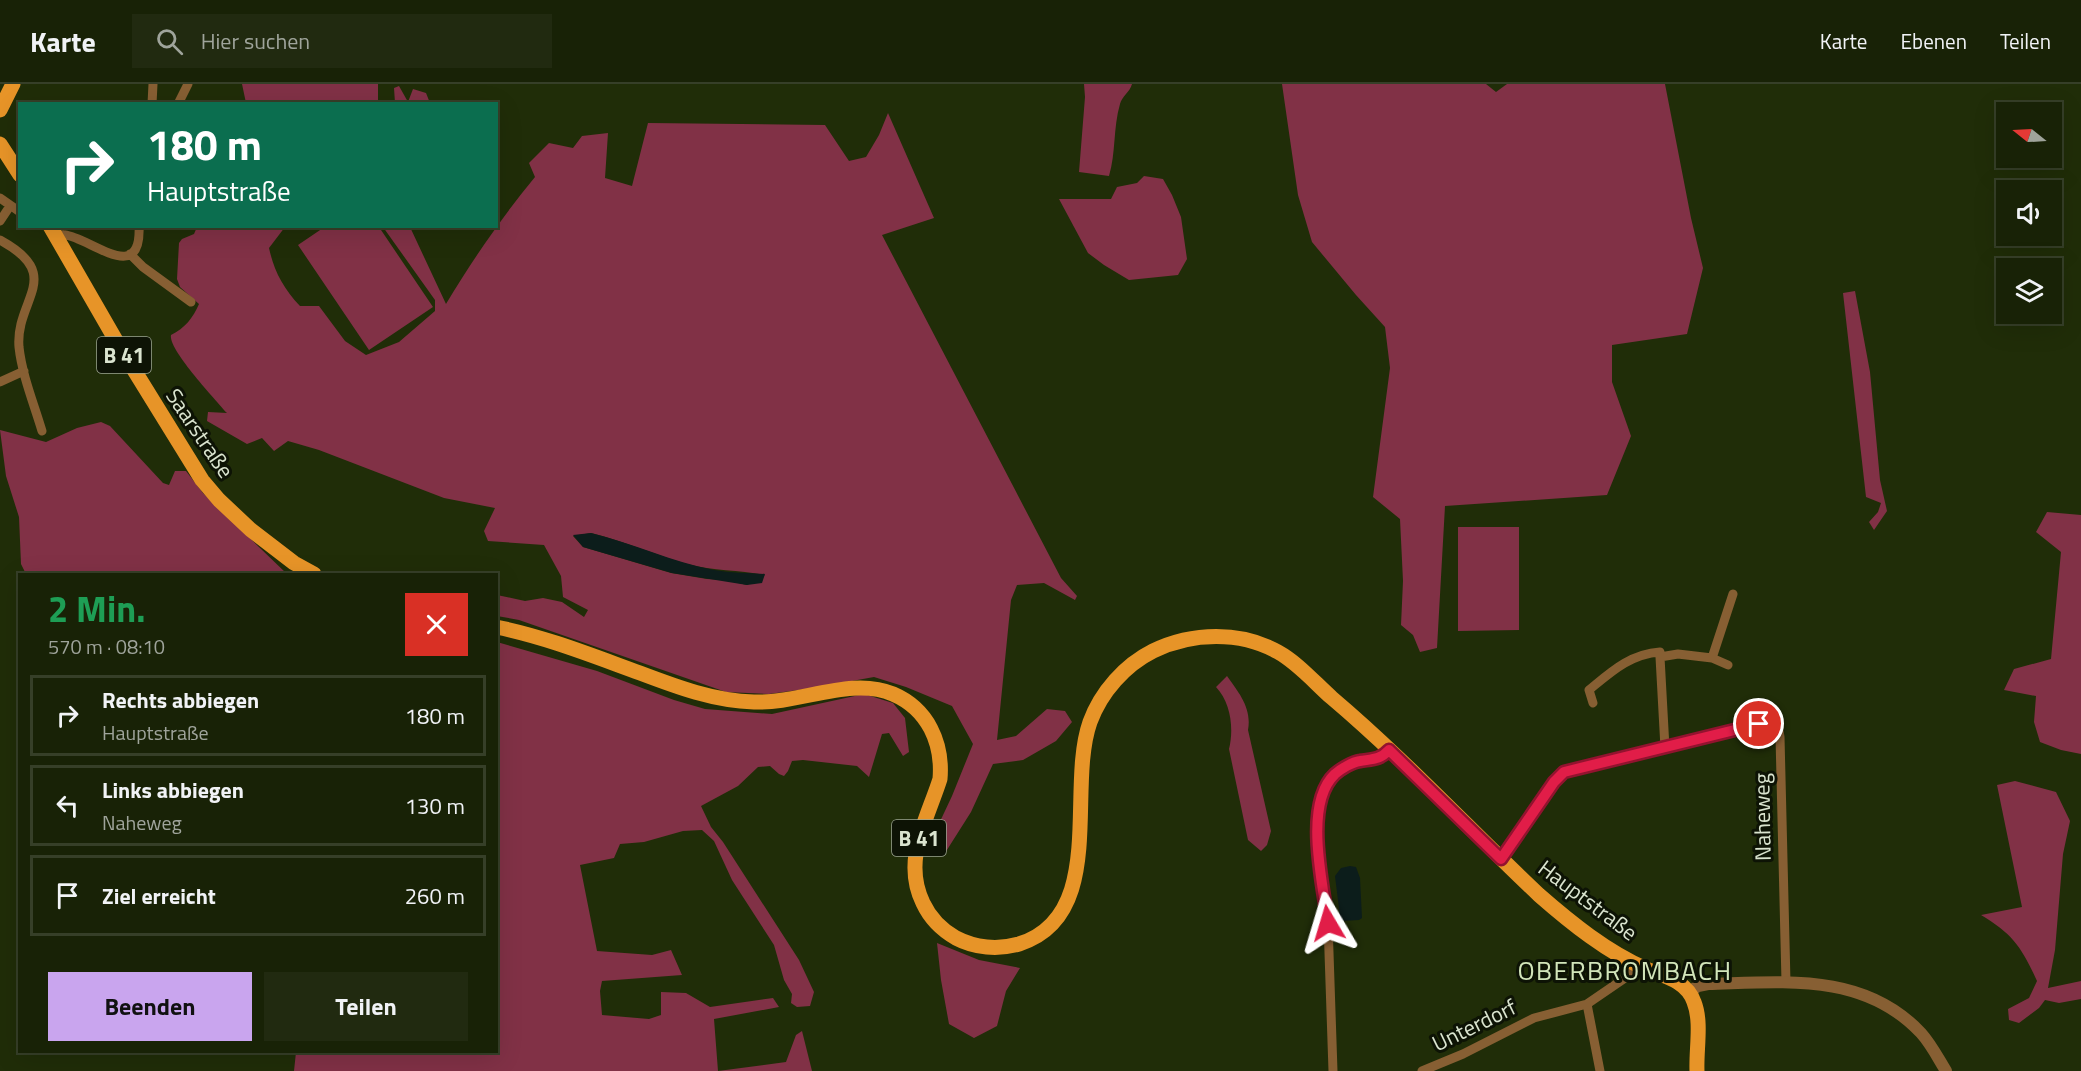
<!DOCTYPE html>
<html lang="de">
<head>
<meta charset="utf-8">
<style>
	body { margin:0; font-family:"Titillium Web",sans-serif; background:#212a10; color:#f1f3f6; height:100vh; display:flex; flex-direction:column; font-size:22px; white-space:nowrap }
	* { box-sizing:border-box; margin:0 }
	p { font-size:20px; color:#9fa49b }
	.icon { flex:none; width:33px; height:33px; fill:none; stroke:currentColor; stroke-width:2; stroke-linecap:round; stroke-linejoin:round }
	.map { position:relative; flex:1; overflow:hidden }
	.drawer { position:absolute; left:18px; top:489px; width:480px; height:480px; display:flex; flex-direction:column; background:#182206; border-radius:0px; box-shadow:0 6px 24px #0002,0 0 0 2px #363f28 }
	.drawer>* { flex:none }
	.banner { position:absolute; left:18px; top:18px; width:480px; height:126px; border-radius:0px; box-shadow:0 6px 24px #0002,0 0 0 2px #363f28; background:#0b6e4f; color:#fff; overflow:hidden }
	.needle { width:39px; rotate:288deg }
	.controls { position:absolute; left:1996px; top:18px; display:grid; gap:12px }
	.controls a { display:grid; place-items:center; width:66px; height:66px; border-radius:0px; background:#182206; box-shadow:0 6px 24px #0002,0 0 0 2px #363f28; font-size:30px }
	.pin { position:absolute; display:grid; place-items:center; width:51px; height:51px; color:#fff; margin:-26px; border:3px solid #fff; border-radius:50%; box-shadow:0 2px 6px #0007 }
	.me { position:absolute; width:66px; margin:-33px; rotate:353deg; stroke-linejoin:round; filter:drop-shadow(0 0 4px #0008) }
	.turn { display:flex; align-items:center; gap:21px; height:126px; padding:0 30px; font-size:27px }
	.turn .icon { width:78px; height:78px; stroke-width:2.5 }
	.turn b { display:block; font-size:42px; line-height:51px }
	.round { display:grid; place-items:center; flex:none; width:63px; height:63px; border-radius:0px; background:#212a10 }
	.overview { display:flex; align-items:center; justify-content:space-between; height:102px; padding:0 30px }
	h1 { font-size:36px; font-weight:700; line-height:45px; color:#1e9e55 }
	.button { display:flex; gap:12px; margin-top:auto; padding:12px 30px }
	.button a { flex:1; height:69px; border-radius:0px; background:#c9a5ee; color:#111; font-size:24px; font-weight:700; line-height:69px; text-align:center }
	.button a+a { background:#212a10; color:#f1f3f6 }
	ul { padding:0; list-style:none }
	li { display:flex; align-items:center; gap:18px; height:81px; margin:0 12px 9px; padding:0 18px; border:3px solid #363f28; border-radius:0px }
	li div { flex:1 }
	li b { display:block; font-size:22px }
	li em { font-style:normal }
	header { display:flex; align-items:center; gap:36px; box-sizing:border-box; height:84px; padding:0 30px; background:#182206; border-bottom:2px solid #363f28 }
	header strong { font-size:28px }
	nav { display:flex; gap:33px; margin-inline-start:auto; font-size:21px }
	.search { width:420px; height:54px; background:#212a10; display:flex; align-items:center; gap:15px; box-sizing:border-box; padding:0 21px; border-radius:0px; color:#9fa49b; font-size:22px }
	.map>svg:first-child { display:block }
</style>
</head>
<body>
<header>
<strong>Karte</strong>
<div class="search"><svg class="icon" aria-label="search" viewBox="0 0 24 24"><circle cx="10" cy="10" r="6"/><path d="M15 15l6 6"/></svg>Hier suchen</div>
<nav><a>Karte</a><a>Ebenen</a><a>Teilen</a></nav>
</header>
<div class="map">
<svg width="2081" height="987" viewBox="0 0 2081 987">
	<rect width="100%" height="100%" fill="#202d08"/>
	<path fill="#813146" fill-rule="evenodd" d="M242,0H378V19L286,20L284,16L282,19H246Z
		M1084,0H1132C1130,8 1122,12 1120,20C1113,44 1116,69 1109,92L1079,88L1085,13Z
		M1282,0H1486L1496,8L1507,0H1665L1691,134L1703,184L1687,250L1612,261V298L1631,352L1607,411L1445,422L1437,564L1420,568L1413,551L1401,541L1403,497L1400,435L1373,413L1390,284L1385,243L1356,211L1312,158L1298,111Z
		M399,2L408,18L413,5L426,9L430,19H395L394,4Z
		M888,29L934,134L882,151L1061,494L1077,512L1075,516L1044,499L1017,501L1011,516L997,656L1016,652L1047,625L1065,627L1072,638L1056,657L1023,676L993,680L971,728L945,769L928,763L952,712L973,660L952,622L906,603L874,593L813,604L769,610L726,608L519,536L497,532V511L525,517L543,514L562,518L584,533L588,526L563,513L561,492L544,461L488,457L484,447L495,424L444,414L319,366L288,357L274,367L262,354L247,360L207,337L208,328L227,329C215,315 168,265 171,251C185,244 193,234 199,220L180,203L177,195L179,159L182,155L194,150L197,143H285L269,164C274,187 283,204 300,222H319L345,257L366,271L399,258L435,227V216L383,143H410L446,220C473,175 502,133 535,93L529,79L549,59L573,64L582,52L608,49L605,94L632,102L648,39L825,41L849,77L866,73L879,51ZM591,449C624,457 655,471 687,480C714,487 739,486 765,491L747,501L725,496L707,495L671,489L583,463L573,452Z
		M1144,92L1163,95L1172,111L1181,133L1187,175L1178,191L1129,196L1104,181L1088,169L1059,115H1111L1117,103L1137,99Z
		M326,142L379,143L433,223L369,266L298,161Z
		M1855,207L1870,288L1880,396L1887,427L1874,446L1869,438L1878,428L1881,419L1866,413L1843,209Z
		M101,338L110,342L163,399L169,401L175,387H186L203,409L287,490H26L21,480L19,433L6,392L0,346L46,358L77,344Z
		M2047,428L2081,431V670L2061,666L2040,658L2034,638L2036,612L2004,606L2014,585L2051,575L2061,468L2036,448Z
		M1458,443H1519V546L1458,547Z
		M497,558L597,587L674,616L705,625L772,630L864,610L893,619L905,634L909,668L903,672L889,649L882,650L869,693L857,682L803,676L792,677L788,687L784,692L779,690L770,682L758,683L738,702L701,722L711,743L723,758L799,876L814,908L810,922L797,923L791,919L792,910L784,896L774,861L732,796L714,757L702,746L683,747L644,758L620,760L614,774L580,781L597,867L652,871L671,866L682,891L602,897L600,907L602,931L649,935L661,931V908L686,909L710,923L773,914L779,923L714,935L718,987L786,978L796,951L802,947L812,987H294L296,968H496Z
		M1227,592C1239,609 1252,624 1248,646L1271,747L1267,761L1261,767L1248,756L1229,665C1234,645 1231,619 1216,603Z
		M2015,697L2056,708L2070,737L2063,770L2055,866L2048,904L2081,897V915L2059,919L2045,916L2039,924L2019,939L2009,936L2008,925L2029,914L2037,897C2022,864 2013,850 1981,831L2022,823L1997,701Z
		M937,859L979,876L1020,884L1006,907L997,942L974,954L949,940L941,896Z"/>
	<path fill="#0c1d1b" d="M591,449C633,459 672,478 714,486C731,489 748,489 765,490L762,499L747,501L672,489L583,463L573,451Z
		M1350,782L1356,783L1360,794L1362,834L1359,836L1343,837L1340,833L1335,792L1341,784Z"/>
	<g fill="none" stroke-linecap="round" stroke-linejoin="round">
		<path stroke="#875f33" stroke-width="9" d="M152,20L153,0
			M178,20L188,0
			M0,114L20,128
			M0,137L10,122
			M56,152C59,152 62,150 65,151C89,153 142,203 139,142
			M0,156C66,192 15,215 19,263C22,291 34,320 42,347
			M130,170L143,183L191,218
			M0,298L24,287
			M1712,574L1728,581
			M1593,619L1589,606C1611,588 1630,570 1660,568V573
			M1665,664L1660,573L1678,570L1712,574L1733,510
			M1501,775L1554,698L1564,688L1759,640L1772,641L1779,647L1780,653L1786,898
			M1587,920L1600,987
			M1333,987L1328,839L1317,752L1319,724L1326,702L1336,690L1354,678L1378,675L1389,666
			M1422,987L1463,970L1534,934L1587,920L1625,894L1635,880"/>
		<path stroke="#875f33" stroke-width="12" d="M1689,908L1698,902L1708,900C1784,898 1864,888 1921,949C1931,960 1938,974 1946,987"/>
		<path stroke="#e79428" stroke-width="15" d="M0,26L13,0
			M0,60L20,91
			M50,142L118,260L202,396L219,416L251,446L294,479L314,490
			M496,543C546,553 593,572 640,589C677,603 714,617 754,618C800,620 851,592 893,610C928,625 943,659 940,695C927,736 902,776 923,819C930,834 942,846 956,854C975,864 998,866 1019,860C1108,832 1066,706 1090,638C1101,608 1125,581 1153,567C1192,548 1241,547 1278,568C1298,579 1315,599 1332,614C1404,675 1470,746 1539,811C1571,839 1607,868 1646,885C1664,892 1687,897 1694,918C1702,938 1696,965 1697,987"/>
	</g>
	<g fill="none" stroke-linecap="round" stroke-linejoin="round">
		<defs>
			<path id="route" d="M1328,839C1323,800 1303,720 1335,690C1341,685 1352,678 1360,677C1372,675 1380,676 1389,666L1501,775L1554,698L1564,688L1759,640"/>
		</defs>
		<use href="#route" stroke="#92132f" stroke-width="15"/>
		<use href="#route" stroke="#e11d48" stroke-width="10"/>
	</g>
	<g text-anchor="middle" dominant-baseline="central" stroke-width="6" stroke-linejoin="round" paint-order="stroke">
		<g fill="#0d1305" stroke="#9ca592" stroke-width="1.5">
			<rect x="97" y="253" width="54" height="36" rx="4.5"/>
			<rect x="892" y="736" width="54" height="36" rx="4.5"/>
		</g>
		<g font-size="21" font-weight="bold" fill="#dae4cf">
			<text x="124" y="271">B 41</text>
			<text x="919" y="754">B 41</text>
		</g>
		<g font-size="22" fill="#dae4cf" stroke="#0d1305">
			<text transform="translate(200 349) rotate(56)">Saarstraße</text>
			<text transform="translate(1762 733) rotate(-91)">Naheweg</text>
			<text transform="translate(1588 816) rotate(37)">Hauptstraße</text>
			<text transform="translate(1474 941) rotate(-26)">Unterdorf</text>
		</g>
		<g font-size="26" letter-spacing="1.5" fill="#d2e5ba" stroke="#0d1305">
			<text x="1625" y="886">OBERBROMBACH</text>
		</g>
	</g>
</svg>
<div class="controls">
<a><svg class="needle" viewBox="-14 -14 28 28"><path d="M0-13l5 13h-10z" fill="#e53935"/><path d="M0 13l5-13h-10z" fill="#9fa49b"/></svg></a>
<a><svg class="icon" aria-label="sound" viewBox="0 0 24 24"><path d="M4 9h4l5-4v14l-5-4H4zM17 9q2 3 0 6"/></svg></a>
<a><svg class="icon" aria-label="layers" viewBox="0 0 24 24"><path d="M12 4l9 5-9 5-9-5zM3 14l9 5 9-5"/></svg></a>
</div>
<div class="pin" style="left:1759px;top:640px;background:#d93025"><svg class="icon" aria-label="arrive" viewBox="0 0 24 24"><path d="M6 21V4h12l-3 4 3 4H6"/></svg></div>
<svg class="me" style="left:1328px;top:839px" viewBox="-20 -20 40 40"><path d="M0-17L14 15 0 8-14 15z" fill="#e11d48" stroke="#fff" stroke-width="4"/></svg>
<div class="banner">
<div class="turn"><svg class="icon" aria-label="right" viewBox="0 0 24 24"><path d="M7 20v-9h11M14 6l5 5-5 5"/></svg><div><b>180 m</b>Hauptstraße</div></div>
</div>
<section class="drawer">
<div class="overview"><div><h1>2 Min.</h1><p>570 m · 08:10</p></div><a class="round" style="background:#d93025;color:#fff"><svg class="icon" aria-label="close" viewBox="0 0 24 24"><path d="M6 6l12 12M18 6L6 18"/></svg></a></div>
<ul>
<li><svg class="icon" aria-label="right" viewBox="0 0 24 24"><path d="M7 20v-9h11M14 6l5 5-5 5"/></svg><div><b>Rechts abbiegen</b><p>Hauptstraße</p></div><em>180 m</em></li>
<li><svg class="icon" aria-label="left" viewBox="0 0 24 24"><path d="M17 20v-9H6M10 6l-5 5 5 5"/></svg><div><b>Links abbiegen</b><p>Naheweg</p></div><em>130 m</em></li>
<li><svg class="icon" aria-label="arrive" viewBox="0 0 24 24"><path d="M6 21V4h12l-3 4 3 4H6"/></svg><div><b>Ziel erreicht</b></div><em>260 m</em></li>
</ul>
<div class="button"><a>Beenden</a><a>Teilen</a></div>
</section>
</div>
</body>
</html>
